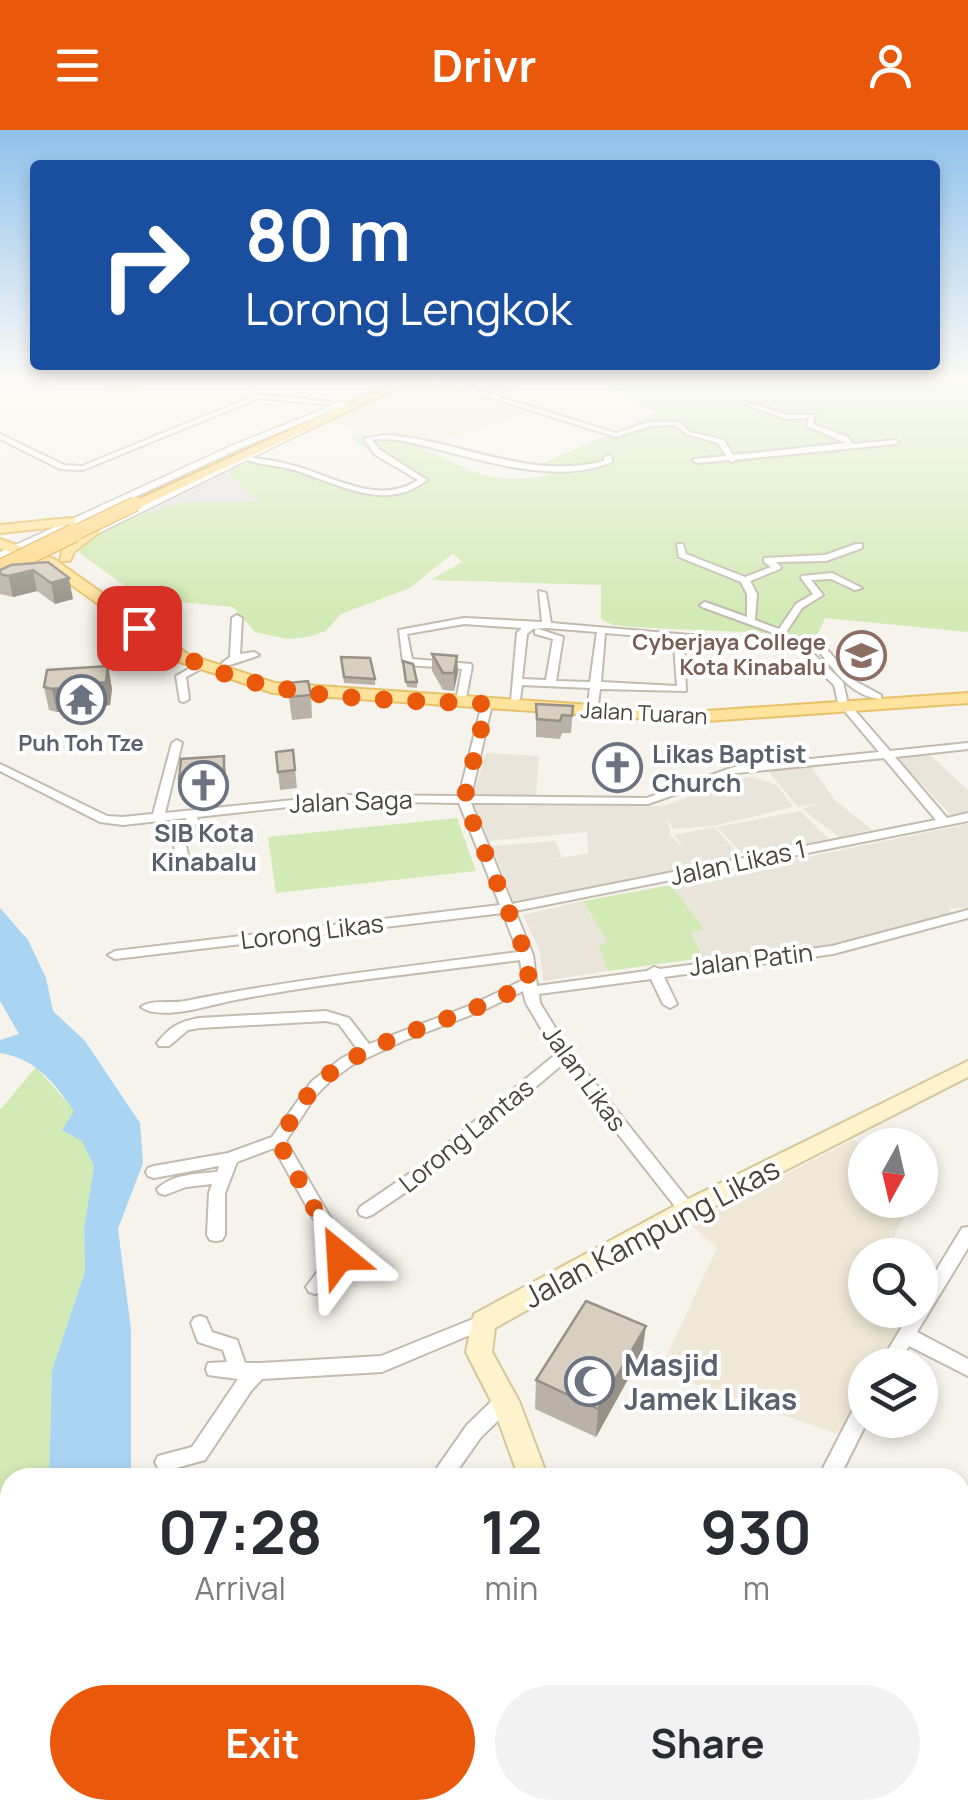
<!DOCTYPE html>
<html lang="en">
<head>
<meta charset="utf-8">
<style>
	body { margin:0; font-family:Manrope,sans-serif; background:#f2f2f3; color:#2b2b33; height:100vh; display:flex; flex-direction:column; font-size:38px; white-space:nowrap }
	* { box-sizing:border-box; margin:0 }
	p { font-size:32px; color:#7c7c81 }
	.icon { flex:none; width:55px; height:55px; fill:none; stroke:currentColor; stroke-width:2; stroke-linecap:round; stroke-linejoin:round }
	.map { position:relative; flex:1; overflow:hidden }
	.sheet { position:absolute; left:0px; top:1338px; width:970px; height:352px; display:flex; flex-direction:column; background:#fff; border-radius:30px 30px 0 0; box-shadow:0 5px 15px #0003 }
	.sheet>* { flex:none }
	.top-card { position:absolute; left:30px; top:30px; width:910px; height:210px; border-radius:10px; box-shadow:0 5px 15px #0003; background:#1a4fa0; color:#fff; overflow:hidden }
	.needle { width:65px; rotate:188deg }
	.tools { position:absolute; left:848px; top:998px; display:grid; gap:20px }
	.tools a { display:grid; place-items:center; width:90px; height:90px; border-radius:50%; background:#fff; box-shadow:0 5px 15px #0003; font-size:50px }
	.pin { position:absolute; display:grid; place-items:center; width:85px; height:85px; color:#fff; margin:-42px; border-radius:20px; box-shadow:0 5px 15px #0006 }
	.me { position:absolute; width:110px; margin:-55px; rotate:333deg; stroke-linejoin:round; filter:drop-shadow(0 0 8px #0008) }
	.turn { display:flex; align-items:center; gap:35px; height:210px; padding:0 50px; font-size:45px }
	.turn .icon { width:130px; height:130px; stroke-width:2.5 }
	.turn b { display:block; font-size:70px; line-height:85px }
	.eta { display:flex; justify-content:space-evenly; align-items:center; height:170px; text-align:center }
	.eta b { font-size:60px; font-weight:700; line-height:70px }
	.primary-button { display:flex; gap:20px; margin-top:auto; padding:20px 50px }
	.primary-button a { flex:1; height:115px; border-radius:60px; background:#ea580c; color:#fff; font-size:40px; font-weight:700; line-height:115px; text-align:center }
	.primary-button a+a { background:#f2f2f3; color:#2b2b33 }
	header { display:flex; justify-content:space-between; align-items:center; height:130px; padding:0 50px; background:#ea580c; color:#fff; font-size:45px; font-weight:700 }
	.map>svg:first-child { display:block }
</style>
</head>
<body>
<header><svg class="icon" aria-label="menu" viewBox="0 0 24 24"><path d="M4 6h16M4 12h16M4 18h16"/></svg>Drivr<svg class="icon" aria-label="person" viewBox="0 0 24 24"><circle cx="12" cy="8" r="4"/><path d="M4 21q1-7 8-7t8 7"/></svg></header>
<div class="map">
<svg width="968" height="1688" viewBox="0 0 968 1688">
	<rect width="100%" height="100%" fill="#f6f3ec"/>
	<path fill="#eae5da" d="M486,623L539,626L536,667L473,665Z
		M929,624L968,660V684L952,686L896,628Z
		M811,636L835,670L872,700L839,707L802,679L819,673L798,677L769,642Z
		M752,647L777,655L793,677L713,696L673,699L667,687L671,706L686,721L674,705L714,697L740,726L515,774L492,716L555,711L562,727L546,731L588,723L587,702L489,711L474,676H664L735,649Z
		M800,681L829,709L745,726L717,697Z
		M968,694V778L949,779L951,784L841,814L703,828L690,803L703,799L671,755Z
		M583,771L609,814L598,816L608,841L543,851L540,822L523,785Z"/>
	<path fill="#efe8d6" d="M419,251H433L527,283L440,311L368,303L328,291Z
		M852,1010L865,1017V1070H911L893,1110L915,1125H865V1180H917L884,1235H865V1266L841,1305L659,1242L717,1118L690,1094Z"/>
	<path fill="#d2eab5" d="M605,248H968V502L825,488L816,508C748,499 682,502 613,495L601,489V455L431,450L462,432L453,423L410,458L341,484L326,501L308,507L287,509L255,502L233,477L179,472L152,475L79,423L86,408C109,397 241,331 254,332C320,336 342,376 417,354C399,332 375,332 352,307C395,298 434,326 475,342C501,352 526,349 553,345L530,339L657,283L611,258Z
		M457,688L476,741L276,763L268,707Z
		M671,755L704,799L691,803L703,828L608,841L598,815L608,813L583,771Z
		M36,937L75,981L94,1036L84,1099L85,1141L52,1240L49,1347L10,1348V1487L0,1494V980Z
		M10,1653V1680H361L355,1688H0V1655Z"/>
	<path fill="#e5e3e0" d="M226,342L260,372H184L123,391Z"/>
	<path fill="#a9d4f2" d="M0,778L28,810L46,848L53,881L85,911L140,993L143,1033L118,1099L131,1199V1347H49L52,1240L85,1141L84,1099L94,1036L82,1011L62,1000L74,981C53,951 36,929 0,923V910L19,904L0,871Z"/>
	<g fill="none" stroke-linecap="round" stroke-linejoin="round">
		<defs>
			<path id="minor" d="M90,248L125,253L141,248H151L125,257L91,250Z
				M431,248H441L491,264L514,248H521L497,266L616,303L649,292H679L690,302L724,310L733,325L846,313L807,296L809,288L786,289L749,276L751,273L787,285H815L813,294L848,307L853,314L895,310L899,312L895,314L735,330L732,332L728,330L697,333L693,331L694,329L726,326L718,313L686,304L675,295L650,296L616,307L443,253L398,258L395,256L434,250Z
				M258,264L347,274L344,276L259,268L83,340L60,339L0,309V304L64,335L82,336Z
				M384,305C460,309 526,351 604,331V327L608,325L612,327V332C550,359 463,323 399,310L376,309L372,310L380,320L427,350C385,384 335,352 291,339C276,335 259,335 244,329L248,327C264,330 280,331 295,336C335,347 379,376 418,350L374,324L364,309Z
				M677,414H683L686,424L745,447L771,437L764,432V428L825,425L856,414H862V418L826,431L776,432L781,437L780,439L750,451L757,464L755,490L779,499L796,474L813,464L801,448L802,446L832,443L862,458L855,460L831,449L811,450L823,465L802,478L781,510L778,511L773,508L776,504L702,477L700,475L705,472L747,487V464L741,452L679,427Z
				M539,461L546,463L551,493L804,515L843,552L847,570L846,572H838L834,555L798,520L688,510L684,515L686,561L600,559L598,574L593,577L588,574L590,558L522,555L520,569L515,572L511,571L517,503L522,498L464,494L407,504L412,529L471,534L472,536L466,568H458L457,566L462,539L408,535L403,532L399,500L464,488L542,492ZM547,498L597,502L590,552L556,551L563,507L538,499L535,500V504L553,509L546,550L522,549L527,504L533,499ZM605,503L678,509L674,514L677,556L601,552Z
				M237,485L242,488L240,524L254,522L259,525C256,527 224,537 222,537V533L230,527L232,488Z
				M797,507L820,511L853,550L881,565V569C850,567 832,537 814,515L794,512V508Z
				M199,533L204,536L203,538L186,547L189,569L184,572L180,571L176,546Z
				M487,571L492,574L471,666L647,668L734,637L879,622L842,578L847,575L851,576L890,621L968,613V619L895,627L947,688L968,683V691L515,781L533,825L537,856L647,841L654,837L660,839L832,816L968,780V788L833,824L664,847L677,874L670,878L663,874L651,849L539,864L540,873L570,922L693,1076L695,1080L693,1084L687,1086L681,1084L563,934L431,1045L372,1085L366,1087L360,1085L358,1081L360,1077L419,1037L556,924L526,873L523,861L484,880L403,911L352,935L329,952L316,965L286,1011L348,1118L349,1125L346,1130L321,1162L315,1164L309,1162L306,1157L331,1124L330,1118L274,1018L237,1032L225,1063V1105L222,1110L216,1111L210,1110L207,1105L209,1063L212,1054L186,1057L165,1065L159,1063L157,1059C173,1044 195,1044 217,1042L219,1036L154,1048L148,1046L146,1042L148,1038L154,1036L228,1023L272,1007L312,951L342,928L358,920L339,894L326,891L199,898L188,900L169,916H159L157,913C170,897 178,892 199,888L326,881L349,888L369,914L474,874L523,850L520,830C424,843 326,852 230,871C207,876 160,891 141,877C152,869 171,874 185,871C295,849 407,837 518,822L503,783L115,829L108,825L115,821L500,775L459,673L343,671L197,687L198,691L185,711L188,725L182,729L176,725L173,711L186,691V688L123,695L100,692L0,641V634L107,686L123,687L153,684L172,613L177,610L182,613L165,683L343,665L459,666L482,574ZM884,628L936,690L512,774L471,673L648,674L736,643Z
				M968,1097V1118L917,1202L968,1229V1246L909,1216L898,1235H879L912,1180H920V1167L962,1098Z
				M483,1185L489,1187L492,1192L489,1197L382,1242L262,1249L251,1261L205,1330L165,1341L158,1338L155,1332L158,1326L192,1317L238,1249L208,1245L206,1239L208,1233L227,1232L223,1220L198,1212L191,1193L194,1188L200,1186L206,1188L212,1202L237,1210L245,1233H261L381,1226Z
				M505,1263L512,1265L515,1271L512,1277L481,1307L452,1348H430L467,1295L498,1265Z
				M865,1268V1290H868L839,1348H818L858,1270Z
				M10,1619V1643L0,1646V1622Z
				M692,1680H716L715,1688H691Z"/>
			<path id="tertiary" d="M341,272L348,274L239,319L0,429V422L233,315Z
				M326,286L333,288L99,403L90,401Z"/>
			<path id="secondary" d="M968,931V947L696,1086L495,1198L492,1222L519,1271L548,1348H519L492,1273L466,1222L474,1184L678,1074Z
				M371,1680H407L403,1688H367Z"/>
			<path id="primary" d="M70,388L75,389V395L0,403V395Z
				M89,398L101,401L74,422L70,431H60L63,417Z
				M0,409L54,429L189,525L275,553L692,582L968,563V573L692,592L273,563L177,531L44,435L0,418Z"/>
			<path id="trunk" d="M404,248H420L140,377L128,374Z"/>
		</defs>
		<use href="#minor" stroke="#c2bbae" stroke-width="4"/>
		<use href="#tertiary" stroke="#c2bbae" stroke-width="3"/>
		<use href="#secondary" stroke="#d6c79b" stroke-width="4"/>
		<use href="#primary" stroke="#e6c16a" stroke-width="4"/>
		<use href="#trunk" stroke="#e0a43c" stroke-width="4"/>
		<use href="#minor" fill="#fff" fill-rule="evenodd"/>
		<use href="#tertiary" fill="#fff" fill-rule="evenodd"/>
		<use href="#secondary" fill="#fff3cd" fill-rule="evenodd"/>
		<use href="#primary" fill="#ffe39c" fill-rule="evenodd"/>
		<use href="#trunk" fill="#ffd985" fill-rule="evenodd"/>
		<defs>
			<path id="trunk-bridge-far1" d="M69,406L135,374"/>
			<path id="trunk-bridge" d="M0,439L74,403"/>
		</defs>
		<use href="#trunk-bridge-far1" stroke="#e0a43c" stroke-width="16" stroke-linecap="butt"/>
		<use href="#trunk-bridge" stroke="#e0a43c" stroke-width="20" stroke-linecap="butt"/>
		<use href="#trunk-bridge-far1" stroke="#ffd985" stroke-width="14"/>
		<use href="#trunk-bridge" stroke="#ffd985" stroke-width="18"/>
	</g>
	<path fill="#bab2a6" d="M48,432L73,469L55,474L37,461L13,467L0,464V440Z
		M432,524L458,542L454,561L443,560L432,541Z
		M341,527L375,549V555L344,553Z
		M403,531L417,552V558L407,557Z
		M108,536L112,559L110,575L57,582L49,580L44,557Z
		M287,553L311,565L312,588L292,590Z
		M536,574L573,576L571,603H562L560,609L536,607Z
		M293,620L297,658L280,660L276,622Z
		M226,644V665L182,668L179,649Z
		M642,1224L596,1307L535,1279L536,1250Z"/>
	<path fill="#979187" d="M33,440L37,461L13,467L8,446Z
		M69,448L73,469L55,474L51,453Z
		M457,526L458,542L454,561V543Z
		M108,536L112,559L110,575L57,582L52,559Z
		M224,626L226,644V665L224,646Z
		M646,1196L642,1224L596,1307L598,1279Z"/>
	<path fill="#d8cfc1" stroke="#979187" stroke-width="2.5" d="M48,432L69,448L51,453L33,440L8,446L0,444V440L11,435Z
		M432,524L457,526L454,543H443Z
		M341,527L370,528L375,549L344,547Z
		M403,531L413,534L417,552H406Z
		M108,536L106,552L52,559L44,557L47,540Z
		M308,551L311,565L289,567L287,553Z
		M536,574L573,576L572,586L562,585L560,591L537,589Z
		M293,620L295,640L278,642L276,622Z
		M224,626V646L179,649L181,629Z
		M586,1171L646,1196L598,1279L536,1250Z"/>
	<linearGradient id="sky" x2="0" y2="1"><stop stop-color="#8fc1ec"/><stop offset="0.51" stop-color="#fbfaf6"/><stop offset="1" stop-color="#fbfaf6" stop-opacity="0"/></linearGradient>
	<rect width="968" height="484" fill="url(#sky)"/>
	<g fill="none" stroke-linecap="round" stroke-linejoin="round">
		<path stroke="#ea580c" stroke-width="18" stroke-dasharray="0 32.4" d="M139,498C235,574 370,568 487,574L464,670L526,825L529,852C467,890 380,902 324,948C305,964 292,990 278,1011L340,1126"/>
	</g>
	<defs>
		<symbol id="university-ring" viewBox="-11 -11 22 22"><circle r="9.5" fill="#fff" stroke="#8d6e63" stroke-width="1.5"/><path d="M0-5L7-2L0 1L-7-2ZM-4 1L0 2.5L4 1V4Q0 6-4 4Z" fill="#8d6e63"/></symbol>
		<symbol id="temple-ring" viewBox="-11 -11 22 22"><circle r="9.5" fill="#fff" stroke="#6b7280" stroke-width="1.5"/><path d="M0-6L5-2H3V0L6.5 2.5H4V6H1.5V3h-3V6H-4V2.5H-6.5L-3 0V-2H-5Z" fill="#6b7280"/></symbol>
		<symbol id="church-ring" viewBox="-11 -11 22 22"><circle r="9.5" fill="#fff" stroke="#6b7280" stroke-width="1.5"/><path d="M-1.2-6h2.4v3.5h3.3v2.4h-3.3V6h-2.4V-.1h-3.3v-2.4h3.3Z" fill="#6b7280"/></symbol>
		<symbol id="mosque-ring" viewBox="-11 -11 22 22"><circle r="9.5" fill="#fff" stroke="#6b7280" stroke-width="1.5"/><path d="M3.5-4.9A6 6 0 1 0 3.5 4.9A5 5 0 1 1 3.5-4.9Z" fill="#6b7280"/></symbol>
	</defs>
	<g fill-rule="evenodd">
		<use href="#university-ring" x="834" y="498" width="55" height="55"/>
		<use href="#temple-ring" x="54" y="542" width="55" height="55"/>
		<use href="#church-ring" x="590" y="610" width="55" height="55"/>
		<use href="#church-ring" x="176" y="628" width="55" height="55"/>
		<use href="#mosque-ring" x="562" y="1224" width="55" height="55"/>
	</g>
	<g text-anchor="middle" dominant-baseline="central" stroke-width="8" stroke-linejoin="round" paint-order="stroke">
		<g font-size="22" font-weight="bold" fill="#785e54" stroke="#fff" text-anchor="end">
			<text x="826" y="512">Cyberjaya College<tspan x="826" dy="25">Kota Kinabalu</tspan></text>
		</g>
		<g font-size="22" fill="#4b4439" stroke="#fff">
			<text transform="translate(644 583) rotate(3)">Jalan Tuaran</text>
		</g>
		<g font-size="22" font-weight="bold" fill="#5b616d" stroke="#fff">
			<text x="81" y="613">Puh Toh Tze</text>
		</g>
		<g font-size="25" font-weight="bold" fill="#5b616d" stroke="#fff" text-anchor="start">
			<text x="652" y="623">Likas Baptist<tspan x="652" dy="29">Church</tspan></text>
			<text x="204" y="702" text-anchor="middle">SIB Kota<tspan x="204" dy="29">Kinabalu</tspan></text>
		</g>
		<g font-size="25" fill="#4b4439" stroke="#fff">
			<text transform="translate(351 671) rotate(-2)">Jalan Saga</text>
			<text transform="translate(738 732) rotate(-12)">Jalan Likas 1</text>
			<text transform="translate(312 801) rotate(-7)">Lorong Likas</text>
			<text transform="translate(751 829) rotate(-7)">Jalan Patin</text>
			<text transform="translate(585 948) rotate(54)">Jalan Likas</text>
			<text transform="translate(466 1005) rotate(-39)">Lorong Lantas</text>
		</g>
		<g font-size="30" fill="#4b4439" stroke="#fff">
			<text transform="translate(651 1102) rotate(-28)">Jalan Kampung Likas</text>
		</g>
		<g font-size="30" font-weight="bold" fill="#5b616d" stroke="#fff" text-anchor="start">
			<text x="624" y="1234">Masjid<tspan x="624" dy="34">Jamek Likas</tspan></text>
		</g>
	</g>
</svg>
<div class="tools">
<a><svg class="needle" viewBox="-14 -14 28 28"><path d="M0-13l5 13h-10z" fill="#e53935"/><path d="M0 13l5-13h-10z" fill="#7c7c81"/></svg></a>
<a><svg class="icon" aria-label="search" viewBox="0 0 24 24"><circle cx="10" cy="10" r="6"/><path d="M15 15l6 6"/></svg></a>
<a><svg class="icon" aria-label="layers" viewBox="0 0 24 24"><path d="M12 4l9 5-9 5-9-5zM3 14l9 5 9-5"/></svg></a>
</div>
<div class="pin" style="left:139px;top:498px;background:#d93025"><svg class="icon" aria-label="arrive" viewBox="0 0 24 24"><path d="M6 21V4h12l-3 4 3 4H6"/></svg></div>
<svg class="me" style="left:340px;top:1126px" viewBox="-20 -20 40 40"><path d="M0-17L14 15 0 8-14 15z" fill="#ea580c" stroke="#fff" stroke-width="4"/></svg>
<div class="top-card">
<div class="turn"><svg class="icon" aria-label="right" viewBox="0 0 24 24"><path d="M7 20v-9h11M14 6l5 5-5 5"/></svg><div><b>80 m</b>Lorong Lengkok</div></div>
</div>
<section class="sheet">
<div class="eta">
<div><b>07:28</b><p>Arrival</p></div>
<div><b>12</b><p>min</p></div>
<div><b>930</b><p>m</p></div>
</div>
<div class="primary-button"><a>Exit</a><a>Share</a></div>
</section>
</div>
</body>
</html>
